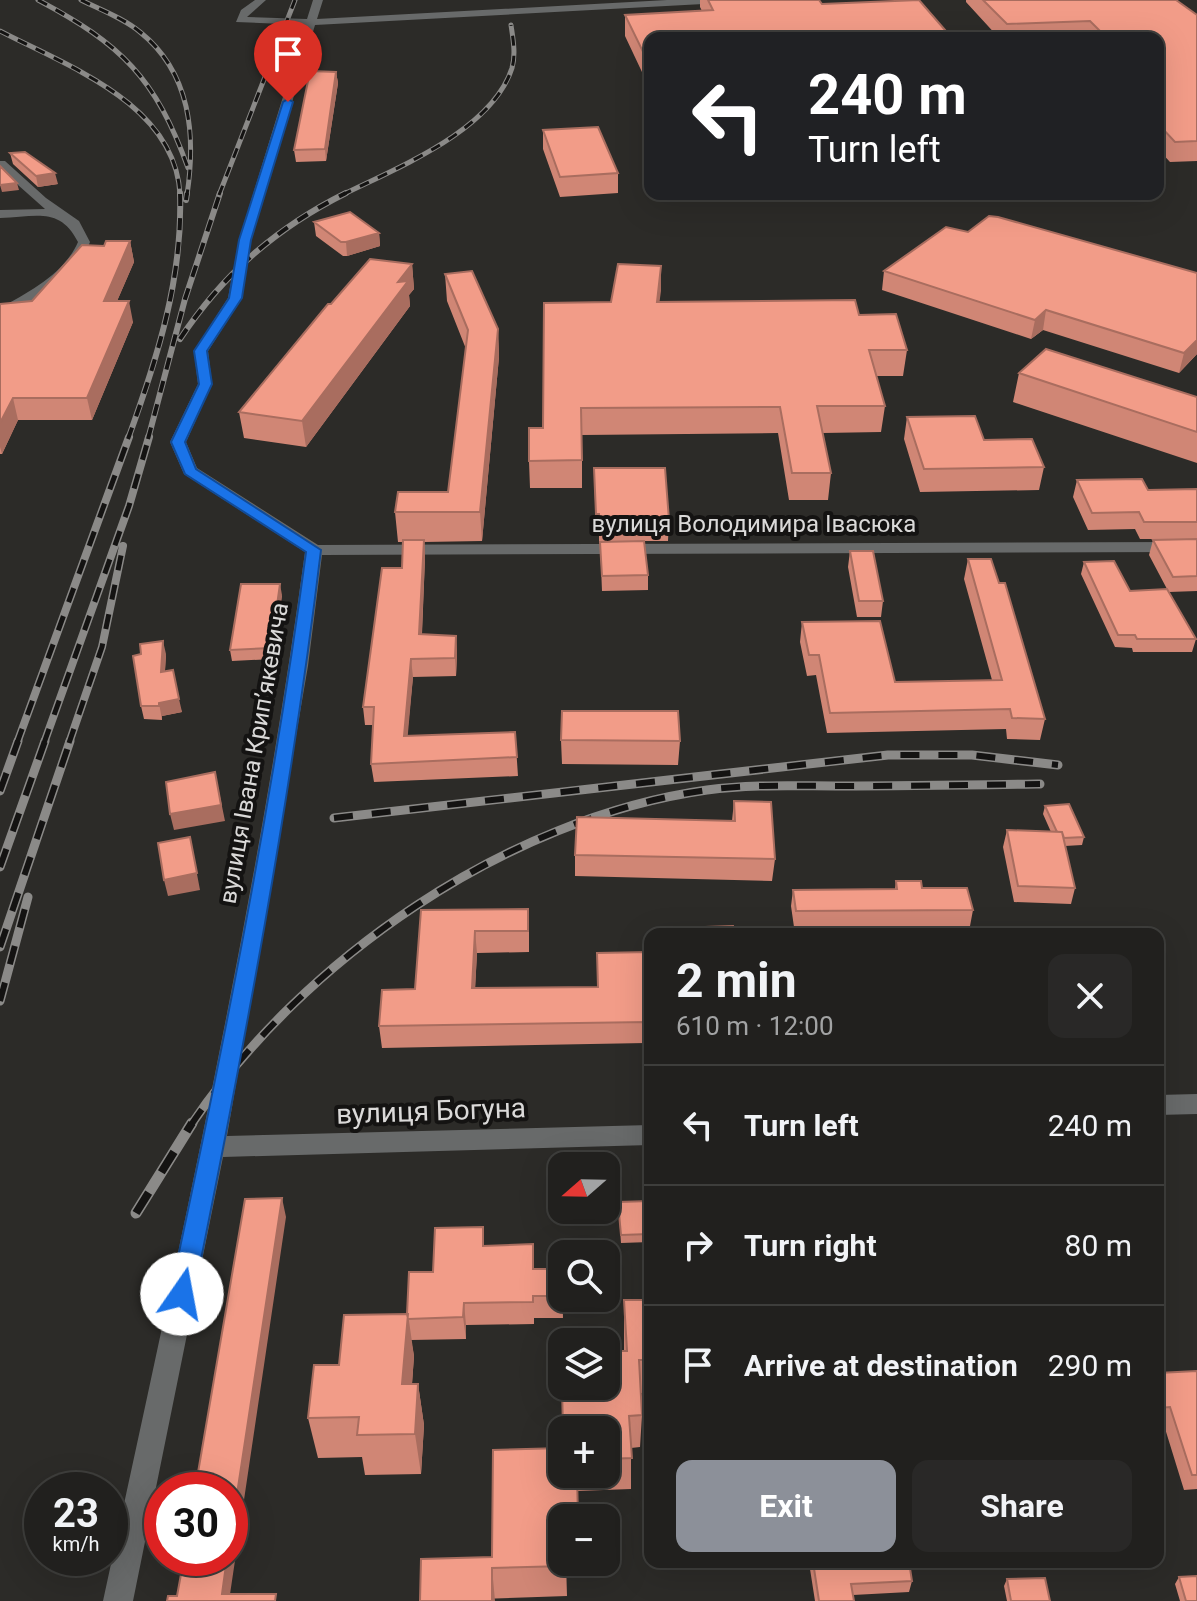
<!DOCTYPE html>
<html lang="en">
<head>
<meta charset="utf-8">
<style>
	body { margin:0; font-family:Roboto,sans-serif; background:#292827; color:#f1f3f6; height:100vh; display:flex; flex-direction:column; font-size:30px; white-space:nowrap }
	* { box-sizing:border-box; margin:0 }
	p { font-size:26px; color:#a2a3a4 }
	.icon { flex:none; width:44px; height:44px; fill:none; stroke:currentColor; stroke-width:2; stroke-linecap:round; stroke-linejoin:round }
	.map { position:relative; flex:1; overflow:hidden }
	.side { position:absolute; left:644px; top:928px; width:520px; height:640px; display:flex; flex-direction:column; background:#21201e; border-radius:16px; box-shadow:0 8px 32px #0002,0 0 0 2px #3e3e3c }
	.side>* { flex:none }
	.top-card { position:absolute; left:644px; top:32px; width:520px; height:168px; border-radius:16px; box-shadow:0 8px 32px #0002,0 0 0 2px #3e3e3c; background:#202124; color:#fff; overflow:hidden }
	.needle { width:52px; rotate:250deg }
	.fabs { position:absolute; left:548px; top:1152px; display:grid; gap:16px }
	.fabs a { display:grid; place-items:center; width:72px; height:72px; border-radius:16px; background:#21201e; box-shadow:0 8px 32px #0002,0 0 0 2px #3e3e3c; font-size:40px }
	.speed { position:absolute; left:24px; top:1472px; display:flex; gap:16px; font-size:40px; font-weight:700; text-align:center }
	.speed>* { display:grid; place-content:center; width:104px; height:104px; border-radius:50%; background:#21201e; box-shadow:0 8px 32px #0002,0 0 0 2px #3e3e3c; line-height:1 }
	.speed small { font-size:20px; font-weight:400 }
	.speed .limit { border:12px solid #d22; background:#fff; color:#111 }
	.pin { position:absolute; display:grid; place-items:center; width:68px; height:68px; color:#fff; margin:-82px -34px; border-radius:50% 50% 50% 0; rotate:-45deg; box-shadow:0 0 8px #0007 }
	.pin .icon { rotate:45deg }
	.me { position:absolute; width:88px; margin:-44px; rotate:12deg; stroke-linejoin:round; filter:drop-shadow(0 0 6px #0008) }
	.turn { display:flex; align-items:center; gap:28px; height:168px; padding:0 32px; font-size:36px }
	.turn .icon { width:104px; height:104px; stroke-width:2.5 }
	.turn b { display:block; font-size:56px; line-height:68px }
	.round { display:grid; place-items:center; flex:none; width:84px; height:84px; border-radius:16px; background:#292827 }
	.headline { display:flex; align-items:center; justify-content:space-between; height:136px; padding:0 32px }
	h1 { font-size:48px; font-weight:700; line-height:60px }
	.cta { display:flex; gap:16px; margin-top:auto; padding:16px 32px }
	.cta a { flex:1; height:92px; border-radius:16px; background:#8c9099; color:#fff; font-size:32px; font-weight:700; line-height:92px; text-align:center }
	.cta a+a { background:#292827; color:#f1f3f6 }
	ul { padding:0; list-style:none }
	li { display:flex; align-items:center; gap:24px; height:120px; padding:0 32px; border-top:2px solid #3e3e3c }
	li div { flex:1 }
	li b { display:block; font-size:30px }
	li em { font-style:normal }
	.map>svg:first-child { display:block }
</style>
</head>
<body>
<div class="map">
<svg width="1197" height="1601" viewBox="0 0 1197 1601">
	<rect width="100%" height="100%" fill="#2c2b28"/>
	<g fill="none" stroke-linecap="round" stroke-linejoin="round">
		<path fill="#686a6a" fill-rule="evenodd" d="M255,0H266L247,17L307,19L313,0H323L317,19L667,0H727L722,3L315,25L251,240L242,298L208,351L212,384L186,442L197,468L318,545L1178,542L1186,547L1178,552L322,555L308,666L227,1136L650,1125V1145L223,1157L133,1601H103C178,1253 257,905 305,552L184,474L170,442L198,384L194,351L228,298L239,240L305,25L236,22L241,10Z
			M0,161H5L46,198L79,221L90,242C77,275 34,307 0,318V308C29,292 64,274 78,242C60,206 35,217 0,218V210L45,209L0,169Z
			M1197,1094V1114L1158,1115V1095Z"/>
		<defs>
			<path id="rail-far4" d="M38,0C121,44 156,78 188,168
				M81,0C101,10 123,18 140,32C191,73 196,135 187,195
				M0,31C67,66 176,104 180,195
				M219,195L295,0
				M342,195C396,168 492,131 512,68C516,54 513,39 511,25"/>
			<path id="rail-far3" d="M186,200L187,193
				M180,339C223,274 276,228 346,193
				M128,439C157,359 183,279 180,193
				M148,439L185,299L220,193"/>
			<path id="rail-far2" d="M17,743L129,437
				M44,743L129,506L149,437
				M69,743L102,647L123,546"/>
			<path id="rail-far1" d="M0,791L18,741
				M334,818L888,755H972L1058,765
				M0,867L45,741
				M0,947L70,741
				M0,1001L28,897
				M191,1125C303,959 507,818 707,790C751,784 795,786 840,786C907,786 973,785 1040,784"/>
			<path id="rail" d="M136,1213L192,1123"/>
		</defs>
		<use href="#rail-far4" stroke="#8b8a88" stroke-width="5"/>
		<use href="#rail-far3" stroke="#8b8a88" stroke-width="6"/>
		<use href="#rail-far2" stroke="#8b8a88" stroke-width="8"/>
		<use href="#rail-far1" stroke="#8b8a88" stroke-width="9"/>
		<use href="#rail" stroke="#8b8a88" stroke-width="11"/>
		<use href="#rail-far4" stroke="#141312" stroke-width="3" stroke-dasharray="10" stroke-linecap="butt"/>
		<use href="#rail-far3" stroke="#141312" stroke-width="4" stroke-dasharray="12" stroke-linecap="butt"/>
		<use href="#rail-far2" stroke="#141312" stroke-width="5" stroke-dasharray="15" stroke-linecap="butt"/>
		<use href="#rail-far1" stroke="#141312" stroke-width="6" stroke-dasharray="19" stroke-linecap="butt"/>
		<use href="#rail" stroke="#141312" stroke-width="8" stroke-dasharray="24" stroke-linecap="butt"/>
	</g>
	<path fill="#d08675" d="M700,0H819L650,38V89L625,36V15L702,11L700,7Z
		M966,0H1176L1197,15V161L1170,162L1158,149V38H999L966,2Z
		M336,72L338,83L326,161L296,162L294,150Z
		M543,130L618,173V193L560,197L543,149Z
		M10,153L58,184L38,187L13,164Z
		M314,222L379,233L380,246L347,256H343L316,236Z
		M130,241L134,262L117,301L133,322L92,420H18L2,454H0V304L32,301L104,246Z
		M412,264L414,289L409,295L410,306L306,447L244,438L239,412L331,304Z
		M661,266L659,302L859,315L907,350L903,376H876L885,406L881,432L823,433L831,473L828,500H789L778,433L582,435V488H530L529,461L543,428L611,302Z
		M884,271L1197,273V354L1179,373L1043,330L1031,339L882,290Z
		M445,274L498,329L499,357L482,541L424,542L425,558L422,634L456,636L457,654L456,676L413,677L407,736L515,732L518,776L374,782L371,764L373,725H365L363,707L402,568L403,542H398L395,512L448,492L466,349L447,301Z
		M1019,373L1197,397V463L1013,402Z
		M907,417L984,440L1044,467L1039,490L920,492L904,439Z
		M594,468L669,520L668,541H599V535H596Z
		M1077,480L1148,490L1197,489V591L1169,592L1196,639L1192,652H1133L1132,648L1115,647L1081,574L1084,562L1130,591L1167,589L1149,555L1153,540L1187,539H1140L1135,529L1088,530L1073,497Z
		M600,542L648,575V590L602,591Z
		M850,551L883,601L881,617H857L848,567Z
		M968,559L999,583L1045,719L1040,740L1007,739L1006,729L827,733L816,675L807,676L800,642L802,622L895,682L992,680L964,579Z
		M282,595L273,659L232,661L230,650Z
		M166,654L165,671L182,712L162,716V720L144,719L141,706Z
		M561,740L680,741L678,765L562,764Z
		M734,801L775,859L772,881L575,876V855L732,821Z
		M1045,806L1084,837L1082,845L1065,846L1075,888L1071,904L1014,902L1003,847L1007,830L1051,832L1043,814Z
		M896,881L922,888L973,910L970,926L794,927L791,906L793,890L895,889Z
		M421,910L529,931V952L477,953L475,988L598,987L650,952V1051H646V1043L382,1048L379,1026L415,989Z
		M650,1201V1242L621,1243L618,1202Z
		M483,1227L484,1246L534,1269H562L563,1318H534V1324L466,1325V1339L411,1340L414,1356L412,1384H418L424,1425L421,1474L365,1475L362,1457L318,1458L308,1418L339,1365L407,1314L433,1272Z
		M624,1300H650V1393H641L642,1415L640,1447L631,1448V1489L577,1491L562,1518L566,1562L567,1596L420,1601L492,1557L562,1474H606V1430L624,1351Z
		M1197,1371V1489L1184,1490L1163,1422H1158V1373Z
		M812,1562H909L912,1581L909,1592L853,1595L854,1601H815L810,1569Z
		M1179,1577L1197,1601H1180L1175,1584Z
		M1007,1579L1050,1601H1007L1004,1586Z"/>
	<path fill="#a96d5f" d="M336,72L338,83L326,161L325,149Z
		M55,173L58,184L38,187L36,176Z
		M17,183L19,190L2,192L0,185Z
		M379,233L380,246L347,256L346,242Z
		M130,241L134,262L108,322L104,301Z
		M412,264L414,289L409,295L410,306L306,447L302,421L398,282Z
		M661,266V291L656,327L657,302Z
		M129,301L133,322L92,420L87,398Z
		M1046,310L1043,330L1031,339L1035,320Z
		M498,329L499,357L482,541L480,512Z
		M1197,340V354L1179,373L1184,353Z
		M13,398L18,420L2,454L0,447V423Z
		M424,540L425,558L421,652L419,634Z
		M280,584L282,595L273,659L271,648Z
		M456,636L457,654L456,676L455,658Z
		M163,641L166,654L164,685L161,672Z
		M411,659L413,677L406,755L404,736Z
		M179,699L182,712L162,716V720L159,703Z
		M215,772L225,821L174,830L170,814Z
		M190,837L200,890L168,896L164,880Z
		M475,931L477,953L474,1010L472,988Z
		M282,1198L286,1217L229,1601L222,1594L227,1558H230V1540Z
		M464,1303L466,1325V1339L463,1317Z
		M408,1314L414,1356L409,1425L402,1384Z
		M418,1384L424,1425L421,1474L415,1434Z
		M492,1568L495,1601H492Z"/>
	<path fill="#f29c88" stroke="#a96d5f" stroke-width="2" d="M708,0H819L822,4L919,0L952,38H650V66L625,15L713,10Z
		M983,0H1176L1197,15V141L1175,142L1163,129L1158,130V93L1164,92L1158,86V38H1107L1090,21L1007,24Z
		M310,71L336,72L325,149L294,150Z
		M598,127L618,173L560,177L543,130Z
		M25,152L55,173L36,176L10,153Z
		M0,166L17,183L0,185Z
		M350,212L379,233L346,242H341L314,222Z
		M989,216L998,217L1197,273V340L1184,353L1046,310L1035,320L884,271L946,227L968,232Z
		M106,241H130L104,301H129L87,398H13L0,423V304L32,301L82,245L104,246Z
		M370,259L412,264L398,282L408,281L302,421L239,412L328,304H331Z
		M618,264L661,266L657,302L855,300L859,315L896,314L907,350H869L885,406H817L831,473H792L780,407L581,408L582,460L529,461V428H543L544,303L611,302Z
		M472,271L498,329L480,512H395L398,492H448L468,330L445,274Z
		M1046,349L1197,397V432L1019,373Z
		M975,416L984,440L1032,439L1044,467L924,469L907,417Z
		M594,468H665L669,520H599V514H596Z
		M1142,479L1148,490L1197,489V522H1144L1139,512L1092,513L1077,480Z
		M1197,539V576L1173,577L1153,540Z
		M403,540H424L419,634L456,636L455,658L411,659L404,736L515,732L517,757L371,764L374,707H363L382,568H402Z
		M644,541L648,575L602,576L600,542Z
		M850,551H873L883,601H859Z
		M968,559H991L999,583H1005L1045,719L1012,718L1010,709L830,713L819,655H809L802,622L880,621L895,682L1002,680Z
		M1114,561L1130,591L1167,589L1196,639H1137L1135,635H1118L1084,562Z
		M241,584H280L271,648L230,650Z
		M163,641L161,672L173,670L179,699L159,703V706H141L133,656L141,654L140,644Z
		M562,711H678L680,741L561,740Z
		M215,772L221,805L170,814L166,782Z
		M734,801L771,802L775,859L575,855L577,817L735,821Z
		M1069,804L1084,837L1064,838L1062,832H1057L1045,806Z
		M1007,830L1062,832L1075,888L1018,886Z
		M190,837L197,873L164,880L158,843Z
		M896,881H921L922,888H967L973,910L796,911L793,890L897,889Z
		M528,909V931H475L472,988L598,987L597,953L650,952V1029H647V1022L379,1026L382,990L415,989L421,910Z
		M733,926L734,934H707L706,927Z
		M282,1198L230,1540V1490H195L245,1199Z
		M650,1201V1234L621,1235L618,1202Z
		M483,1227V1246L533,1244V1269H562V1296H533V1302L464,1303L463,1317L408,1319L407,1314L409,1272H433L435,1228Z
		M624,1300H650V1360H639L642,1415L629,1416L632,1458L606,1459V1430H563L562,1386H606V1351H627Z
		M408,1314L402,1384H418L415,1434L357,1435L359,1417L308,1418L314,1365H339L344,1315Z
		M1197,1371V1475H1192L1170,1407L1158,1408V1373Z
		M562,1448V1474H577L578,1518H562V1562H566V1566L492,1568V1601H420L421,1559L492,1557L493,1450Z
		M184,1558H227L222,1594H276L275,1601H167L168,1596H177Z
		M813,1562H909L912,1581L851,1584L854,1601H819Z
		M1197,1576V1601H1186L1179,1577Z
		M1045,1578L1050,1601H1011L1007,1579Z"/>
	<path fill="#1a73e8" stroke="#114b97" stroke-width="2" d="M288,99L293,102L251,240L242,298L207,351L212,384L185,442L196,469L321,550C291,799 244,1048 194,1294L191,1302L182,1305L174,1302L170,1294C223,1049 273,800 306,552L185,474L171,442L199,384L194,351L229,298L239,240L283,102Z"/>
	<g text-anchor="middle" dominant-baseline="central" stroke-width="8" stroke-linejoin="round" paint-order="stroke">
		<g font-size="24" fill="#dad9d8" stroke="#141312">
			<text x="754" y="524">вулиця Володимира Івасюка</text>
			<text transform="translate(254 753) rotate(-80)">вулиця Івана Крипʼякевича</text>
		</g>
		<g font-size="28" fill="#dad9d8" stroke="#141312">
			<text transform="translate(431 1111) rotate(-2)">вулиця Богуна</text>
		</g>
	</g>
</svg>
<div class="fabs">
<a><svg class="needle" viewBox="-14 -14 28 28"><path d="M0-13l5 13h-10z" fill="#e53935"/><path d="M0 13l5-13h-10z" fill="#a2a3a4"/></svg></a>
<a><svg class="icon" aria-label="search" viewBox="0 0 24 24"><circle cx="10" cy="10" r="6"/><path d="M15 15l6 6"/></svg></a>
<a><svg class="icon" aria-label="layers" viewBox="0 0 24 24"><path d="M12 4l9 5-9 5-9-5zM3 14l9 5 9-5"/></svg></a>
<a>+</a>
<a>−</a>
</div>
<div class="speed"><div>23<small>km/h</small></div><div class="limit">30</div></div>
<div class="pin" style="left:288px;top:102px;background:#d93025"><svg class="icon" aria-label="arrive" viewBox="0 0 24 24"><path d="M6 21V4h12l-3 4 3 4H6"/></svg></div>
<svg class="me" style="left:182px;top:1294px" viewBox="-20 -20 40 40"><circle r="19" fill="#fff"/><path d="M0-13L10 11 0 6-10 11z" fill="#1a73e8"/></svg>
<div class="top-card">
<div class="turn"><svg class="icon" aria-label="left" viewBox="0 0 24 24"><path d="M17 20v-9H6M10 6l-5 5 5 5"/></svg><div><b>240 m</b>Turn left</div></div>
</div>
<section class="side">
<div class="headline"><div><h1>2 min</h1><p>610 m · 12:00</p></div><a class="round"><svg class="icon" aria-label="close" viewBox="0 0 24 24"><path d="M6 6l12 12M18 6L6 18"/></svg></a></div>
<ul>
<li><svg class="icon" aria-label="left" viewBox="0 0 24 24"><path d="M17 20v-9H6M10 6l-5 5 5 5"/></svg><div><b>Turn left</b></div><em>240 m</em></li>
<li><svg class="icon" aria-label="right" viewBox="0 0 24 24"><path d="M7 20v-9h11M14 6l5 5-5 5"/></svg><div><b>Turn right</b></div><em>80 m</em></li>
<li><svg class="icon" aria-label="arrive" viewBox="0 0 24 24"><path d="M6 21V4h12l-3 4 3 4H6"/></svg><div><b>Arrive at destination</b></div><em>290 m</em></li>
</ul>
<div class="cta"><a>Exit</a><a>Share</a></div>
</section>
</div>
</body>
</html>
